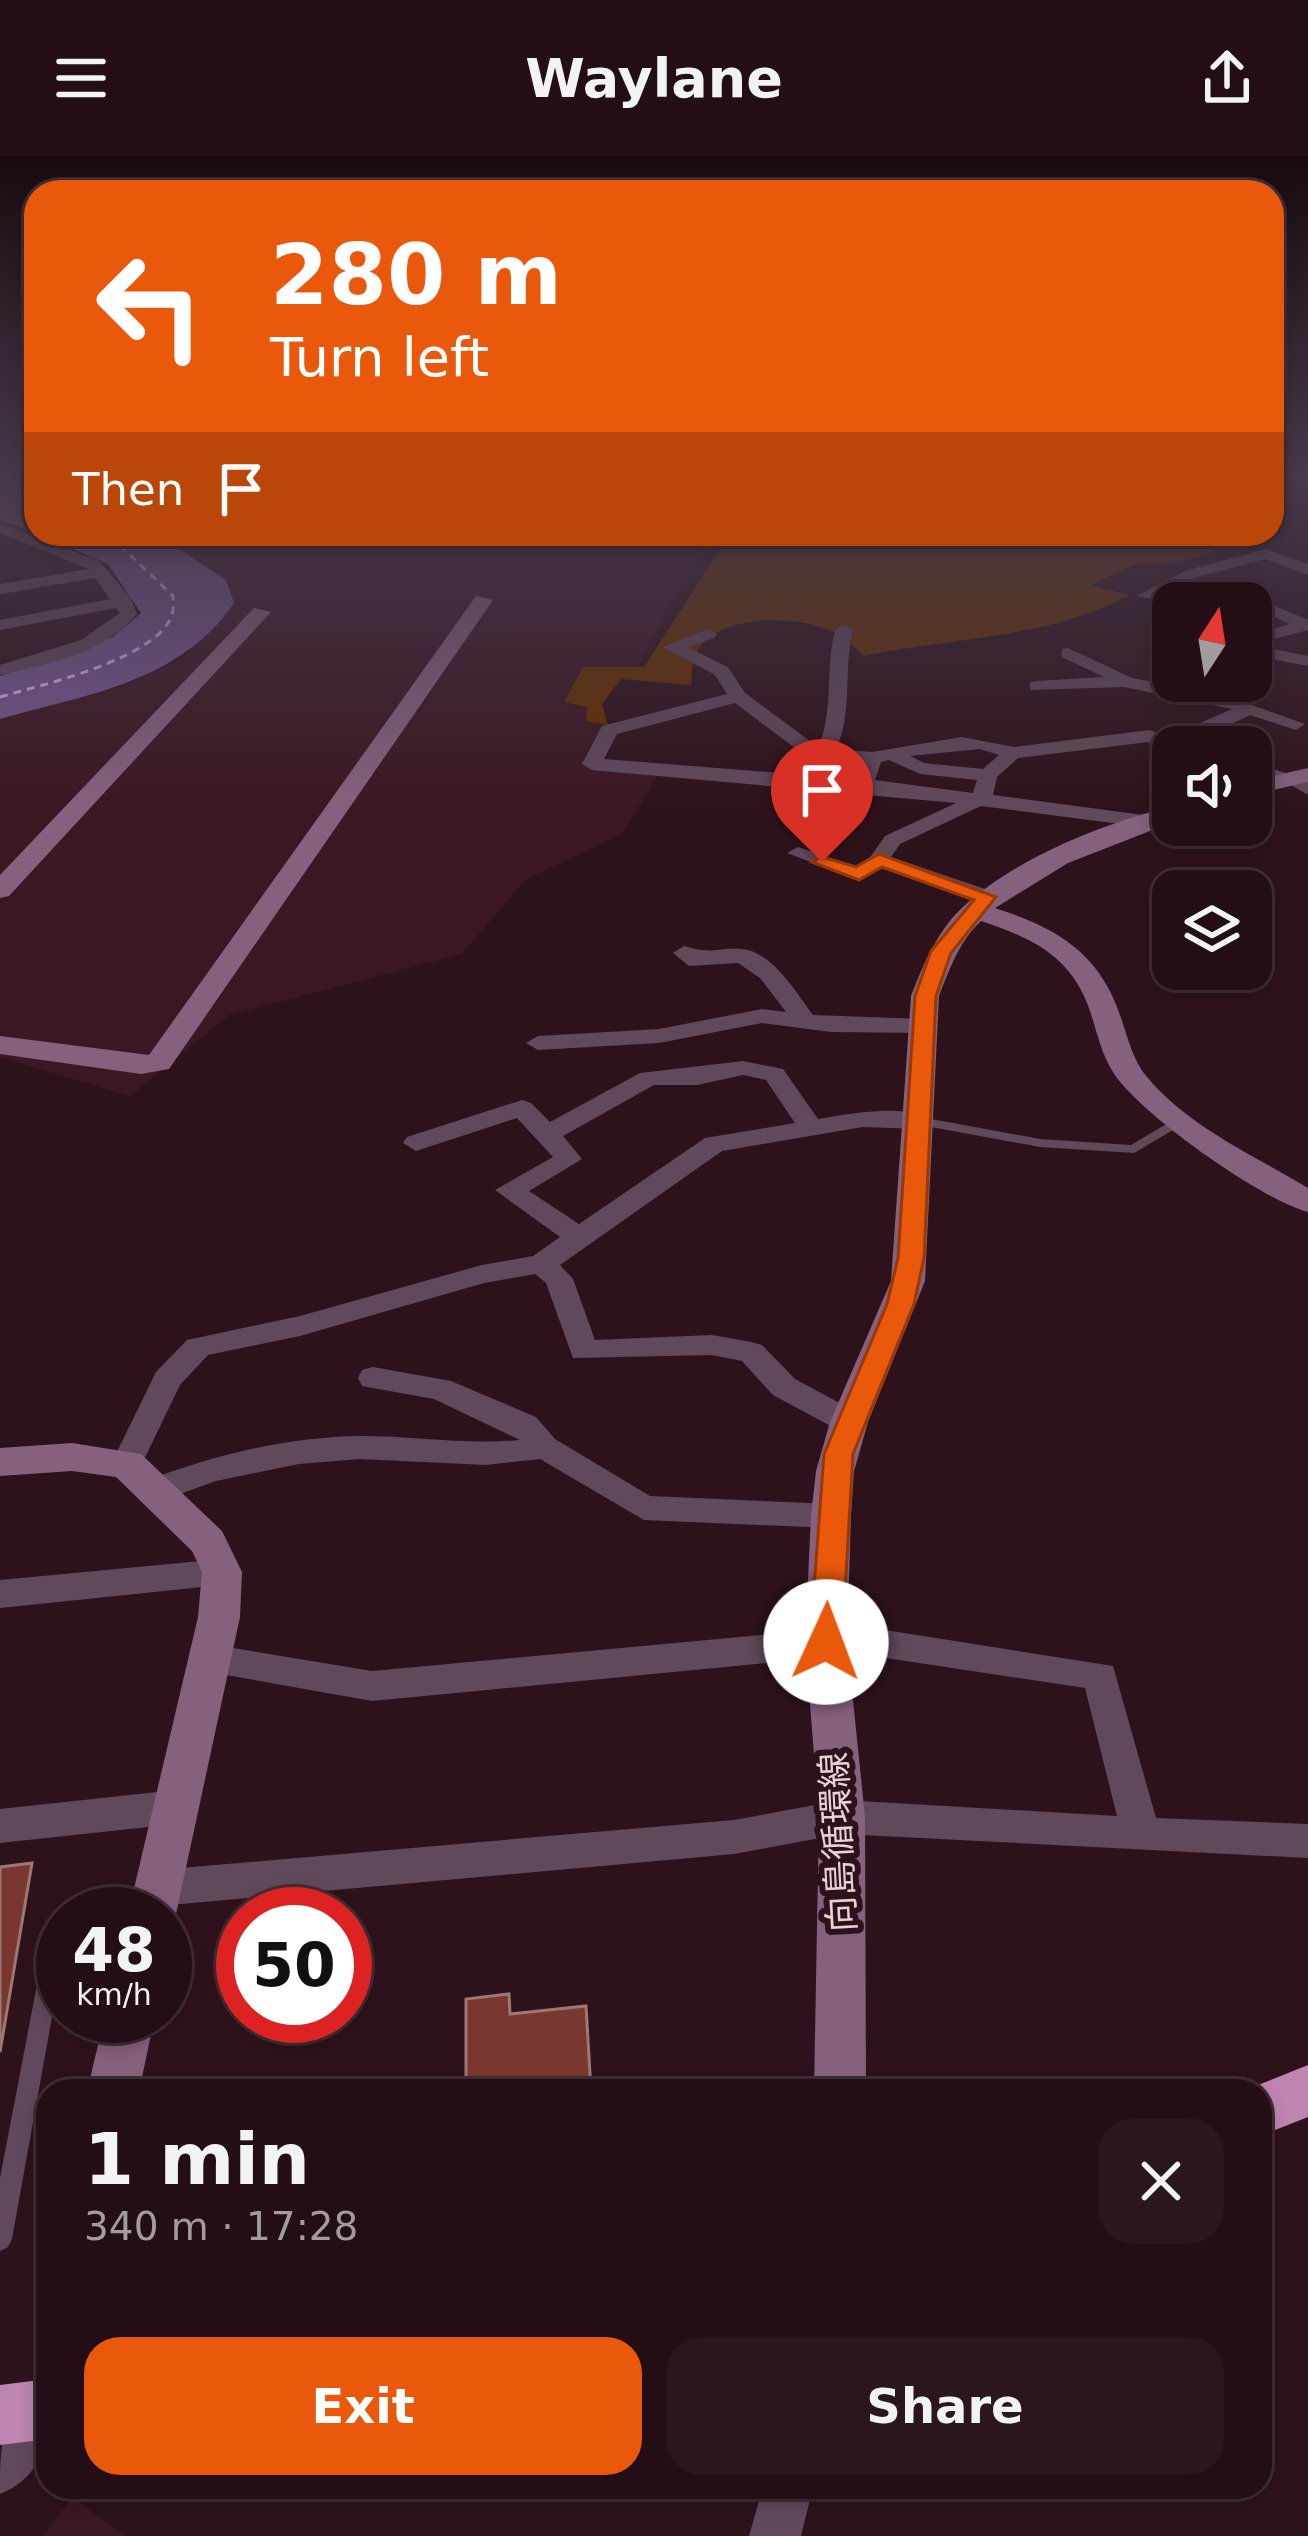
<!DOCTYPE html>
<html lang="en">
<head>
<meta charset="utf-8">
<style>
	body { margin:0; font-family:"DejaVu Sans","Noto Sans JP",sans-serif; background:#2a171d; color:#f1f3f6; height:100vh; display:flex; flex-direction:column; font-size:45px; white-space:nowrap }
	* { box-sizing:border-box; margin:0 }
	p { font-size:39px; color:#a29ca0 }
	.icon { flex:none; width:66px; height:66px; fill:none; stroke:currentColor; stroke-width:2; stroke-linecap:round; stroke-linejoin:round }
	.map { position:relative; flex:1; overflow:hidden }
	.drawer { position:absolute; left:36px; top:1923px; width:1236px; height:420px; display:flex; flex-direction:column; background:#220e14; border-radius:36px; box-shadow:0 6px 18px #0003,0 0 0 3px #3f2e34 }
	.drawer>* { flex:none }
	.guide { position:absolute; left:24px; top:24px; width:1260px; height:366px; border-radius:36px; box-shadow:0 6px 18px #0003,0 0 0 3px #3f2e34; background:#ea580c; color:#fff; overflow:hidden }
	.needle { width:78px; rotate:12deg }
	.fabs { position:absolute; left:1152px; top:426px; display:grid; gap:24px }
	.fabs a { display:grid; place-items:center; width:120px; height:120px; border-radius:24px; background:#220e14; box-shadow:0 6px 18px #0003,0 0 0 3px #3f2e34; font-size:60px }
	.speed { position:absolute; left:36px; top:1731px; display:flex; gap:24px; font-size:60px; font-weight:700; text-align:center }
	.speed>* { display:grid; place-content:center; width:156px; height:156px; border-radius:50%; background:#220e14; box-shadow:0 6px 18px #0003,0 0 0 3px #3f2e34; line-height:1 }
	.speed small { font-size:30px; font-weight:400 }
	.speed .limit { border:18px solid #d22; background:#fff; color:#111 }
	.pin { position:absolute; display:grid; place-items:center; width:102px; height:102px; color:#fff; margin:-123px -51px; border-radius:50% 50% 50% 0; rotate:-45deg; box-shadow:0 0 12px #0007 }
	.pin .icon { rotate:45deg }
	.me { position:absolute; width:132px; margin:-66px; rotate:2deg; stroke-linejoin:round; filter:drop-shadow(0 0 9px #0008) }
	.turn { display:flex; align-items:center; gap:42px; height:252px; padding:0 48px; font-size:54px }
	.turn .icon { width:156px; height:156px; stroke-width:2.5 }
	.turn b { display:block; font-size:84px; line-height:102px }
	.then { display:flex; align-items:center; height:114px; padding:0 48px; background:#0003; gap:24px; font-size:45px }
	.round { display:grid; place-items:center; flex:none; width:126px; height:126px; border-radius:36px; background:#2a171d }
	.summary { display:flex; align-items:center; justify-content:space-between; height:204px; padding:0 48px }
	h1 { font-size:72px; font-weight:600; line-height:90px }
	.button { display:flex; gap:24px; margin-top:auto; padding:24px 48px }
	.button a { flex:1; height:138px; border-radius:36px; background:#ea580c; color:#fff; font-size:48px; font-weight:600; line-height:138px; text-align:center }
	.button a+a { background:#2a171d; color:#f1f3f6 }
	header { display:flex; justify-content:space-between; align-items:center; height:156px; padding:0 48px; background:#220e14; font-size:54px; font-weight:600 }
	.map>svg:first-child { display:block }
</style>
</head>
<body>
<header><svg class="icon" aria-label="menu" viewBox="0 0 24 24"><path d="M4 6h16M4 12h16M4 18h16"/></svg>Waylane<svg class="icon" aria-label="share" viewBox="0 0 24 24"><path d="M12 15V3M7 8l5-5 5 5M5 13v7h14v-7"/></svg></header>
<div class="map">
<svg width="1308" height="2380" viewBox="0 0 1308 2380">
	<rect width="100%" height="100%" fill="#2e121b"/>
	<path fill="#3b1723" d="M156,378H707L637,512L583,511L564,545L587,551L608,569L588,608L660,616L622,678L525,724L462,798L229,859L130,940L0,901V563L131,526L185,501L226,424Z
		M72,2341L125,2380H44Z"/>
	<path fill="#653000" d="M730,378H1210L1228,386L1205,399L1167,408L1137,407L1091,429L1129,439C1048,483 953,481 864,500C855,492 844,481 834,476C799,459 724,457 699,492C692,502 692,517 691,529L621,523L602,548L608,569L586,565L587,551L564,546L583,511H644Z"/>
	<path fill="#75578f" d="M0,321H36V376L0,365Z
		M38,378H156L226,424L234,447C179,527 87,538 0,563V520L113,481L141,457L108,408Z"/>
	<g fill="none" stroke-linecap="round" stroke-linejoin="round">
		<path stroke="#d8b5f8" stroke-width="3" stroke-dasharray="8 6" stroke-linecap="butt" d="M23,321L36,326
			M0,541C41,529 157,503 172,459C174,453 173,446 173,440L108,378"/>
	</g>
	<path fill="#793730" stroke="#9d7872" stroke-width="3" d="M32,1707L0,1896V1711Z
		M509,1838L510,1858L586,1850L591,1935H466V1843Z"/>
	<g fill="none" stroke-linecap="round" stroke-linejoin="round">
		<path fill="#60495b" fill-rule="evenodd" d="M6,344L13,346L0,358V352Z
			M1180,960L1185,961L1186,964L1185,967L1134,997L1040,991L920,969L914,965L920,961L1040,983L1131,989Z
			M63,1802V1822H59L12,2083L8,2091L0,2095V2022L40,1813L43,1806Z"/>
		<path fill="#60495b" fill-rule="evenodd" d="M0,367L99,405L130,441L137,458C103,498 49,508 0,519V509L81,484L120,457L116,452L0,474V464L110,443L95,422L0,438V428L89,413L0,377Z
			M1266,393L1308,408V419L1265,403L1197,421L1151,443L1137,440L1185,415Z
			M1229,430L1308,464V474L1252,489L1308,500V510L1251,499V479L1290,468L1230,441L1221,447H1202Z
			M844,469L853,474C843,514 853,558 836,593L872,596L962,581L1014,591L1150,574L1168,581L1232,553L1124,531L1030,534V526L1036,525L1104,521L1062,501V493L1068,492L1132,522L1221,538L1305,568L1296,574L1250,559L1184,591H1173V596L1148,586L1018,602L997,621L993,639L1151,660L1161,666L1151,672L981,650L900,688L891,701L994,736L997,741L986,748L882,712L859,724L787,697L798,691L856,710L871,700L885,680L956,647L592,614L582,608L602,570L727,538L715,519L663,491L708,473L717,478L714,482L687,491L728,511L745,537L818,591C834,557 825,512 835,474ZM735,547L807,601L861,607L856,623L604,603L617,578ZM980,593L999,599L983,613L924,607L910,600ZM889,604L920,618L977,624L973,637L875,624L881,606Z
			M1251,606L1308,624V639L1286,626L1251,618Z
			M684,790C714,799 715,791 742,793C773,796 796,837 813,859L924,863L936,870L924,877L831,876L762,867L659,887L538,894L526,887L538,880L659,873L762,853L786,856L760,822L738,807L689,810L673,797Z
			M743,905L783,913L818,963C846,958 912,946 933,965L920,973L863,971L722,995L560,1109L573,1123L595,1184L712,1179L751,1186L762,1189L795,1223L860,1258L865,1266L860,1274H838L773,1239L742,1205L712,1199L573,1202L546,1127L535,1118L484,1127L300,1180L208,1199L180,1229L138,1316H116L111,1308L156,1216L187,1184L300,1160L482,1109L533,1100L560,1081L495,1034L553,1001L517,962L416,995L403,987L407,981L522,944L531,947L550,966L640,917ZM743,919L766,924L795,967L705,982L579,1068L529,1035L582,1003L563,980L654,929H697Z
			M373,1211L451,1225L536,1261L555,1283L650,1340L831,1348L843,1351L848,1360L843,1369L831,1372L644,1364L540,1303L486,1309L359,1303L299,1308L216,1325L155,1347L143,1344L139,1335L143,1326C213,1299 286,1281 361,1280C414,1280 467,1289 520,1284L434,1243L362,1230L358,1222L362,1214Z
			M222,1403L234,1407L239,1416L234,1425L222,1429L0,1452V1424Z
			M860,1470L1113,1510L1156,1662L1308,1668V1702L842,1678L734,1698L158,1750L144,1745L138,1732L144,1719L158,1714L734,1664L842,1644L1117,1660L1085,1532L860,1498L372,1545L209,1516L196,1512L191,1502L196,1492L209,1488L372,1515Z
			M176,1634L190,1639L195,1651L190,1663L176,1668L0,1687V1653Z
			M43,2229L48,2231C48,2277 49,2318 0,2338C0,2294 0,2249 43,2229Z
			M763,2331H813L801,2380H749Z"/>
		<path fill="#86617e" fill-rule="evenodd" d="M476,440L493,444L169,913L141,918L0,898V880L149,899Z
			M254,452L271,456L9,740L0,742V719Z
			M1308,612V626L1251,639V625Z
			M1173,650V666L1068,707L995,752C1057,772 1100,797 1121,862C1128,882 1133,905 1147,921C1189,971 1253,999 1308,1032V1056C1262,1044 1138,957 1113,916C1101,897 1097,876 1090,855C1072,801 1033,782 981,765C959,786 950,812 939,840L925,1125L868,1266L854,1315L851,1360L847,1486L865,1661L866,1935H814L819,1661L805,1486L811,1360L816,1315L830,1266L891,1125L911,840C923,809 938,774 962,752C1015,702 1102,668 1173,650Z
			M72,1287L141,1298L222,1375L242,1416L240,1461L176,1758L165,1775V1758H128L198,1461L202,1416L192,1395L116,1321L72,1315L0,1320V1292Z
			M105,1860H155L139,1935H87Z"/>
		<path fill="#bf85b2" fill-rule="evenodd" d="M1308,1909V1961L1260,1980V1935H1243Z
			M48,2223V2283L0,2289V2229Z"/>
	</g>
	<linearGradient id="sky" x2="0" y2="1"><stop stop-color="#190a0f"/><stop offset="0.49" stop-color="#46394a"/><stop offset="1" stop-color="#46394a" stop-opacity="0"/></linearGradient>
	<rect width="1308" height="654" fill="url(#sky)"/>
	<path fill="#ea580c" stroke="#983908" stroke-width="3" d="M879,698L996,741L951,797L936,840L924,1102L914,1148L853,1298L842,1486L837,1495L826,1499L815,1495L810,1486L824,1298L887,1148L898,1102L915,840L931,795L974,744L882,711L859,724L812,706L822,701L856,711Z"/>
	<g text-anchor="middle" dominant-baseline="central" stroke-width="12" stroke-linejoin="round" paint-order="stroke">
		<g font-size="36" fill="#e7d2d7" stroke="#2e121b">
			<text transform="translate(838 1686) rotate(-93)">向島循環線</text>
		</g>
	</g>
</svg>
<div class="fabs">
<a><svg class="needle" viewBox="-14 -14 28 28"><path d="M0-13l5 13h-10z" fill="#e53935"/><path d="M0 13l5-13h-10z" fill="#a29ca0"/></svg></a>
<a><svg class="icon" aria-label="sound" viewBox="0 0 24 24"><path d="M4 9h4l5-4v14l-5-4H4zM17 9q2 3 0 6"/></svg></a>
<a><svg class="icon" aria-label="layers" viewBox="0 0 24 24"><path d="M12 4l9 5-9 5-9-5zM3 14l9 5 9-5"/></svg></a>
</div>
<div class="speed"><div>48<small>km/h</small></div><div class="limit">50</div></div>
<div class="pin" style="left:822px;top:706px;background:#d93025"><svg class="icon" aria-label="arrive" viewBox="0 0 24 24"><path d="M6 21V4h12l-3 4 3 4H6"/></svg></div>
<svg class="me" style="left:826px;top:1486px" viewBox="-20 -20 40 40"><circle r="19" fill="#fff"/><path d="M0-13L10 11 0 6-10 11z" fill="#ea580c"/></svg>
<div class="guide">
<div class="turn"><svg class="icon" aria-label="left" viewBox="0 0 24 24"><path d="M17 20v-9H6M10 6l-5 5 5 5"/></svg><div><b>280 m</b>Turn left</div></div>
<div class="then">Then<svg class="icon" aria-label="arrive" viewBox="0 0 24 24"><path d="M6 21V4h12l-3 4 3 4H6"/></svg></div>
</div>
<section class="drawer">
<div class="summary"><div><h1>1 min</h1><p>340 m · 17:28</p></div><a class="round"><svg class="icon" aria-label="close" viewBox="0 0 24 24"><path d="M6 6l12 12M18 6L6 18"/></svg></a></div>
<div class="button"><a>Exit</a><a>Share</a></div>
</section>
</div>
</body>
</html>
